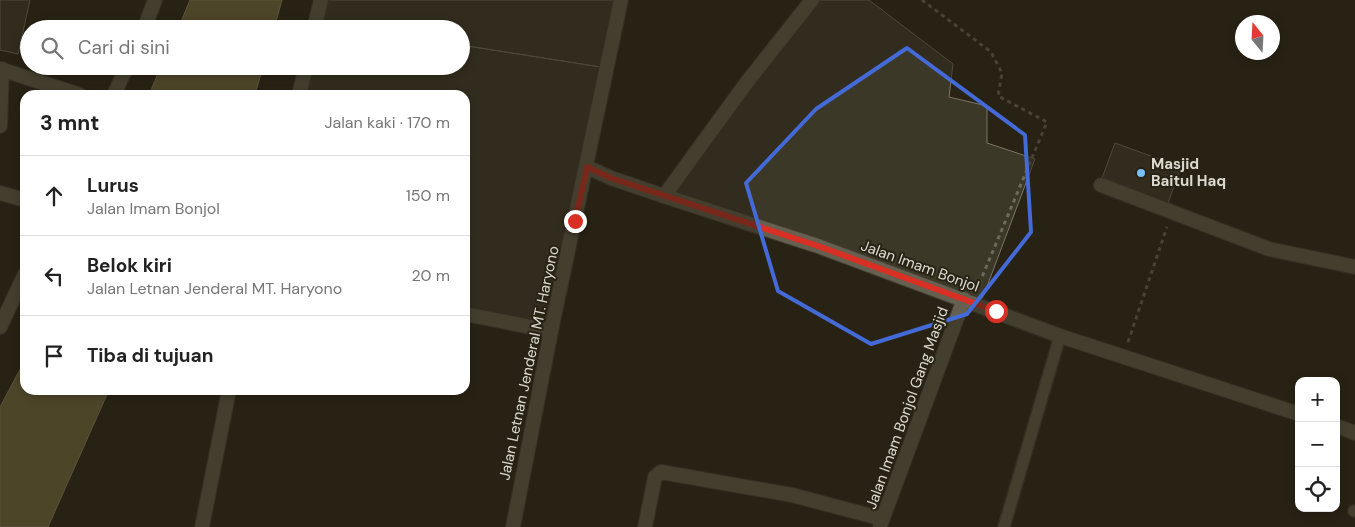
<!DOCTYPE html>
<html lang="id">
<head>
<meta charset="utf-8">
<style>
	:root { --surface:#fff; --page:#f2f2f2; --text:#222; --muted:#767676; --line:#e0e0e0 }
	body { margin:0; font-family:"DM Sans",sans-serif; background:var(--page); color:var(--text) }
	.controls { position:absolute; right:15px; bottom:15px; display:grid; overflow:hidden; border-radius:10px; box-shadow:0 2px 8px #0003 }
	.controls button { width:45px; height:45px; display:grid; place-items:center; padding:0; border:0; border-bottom:1px solid var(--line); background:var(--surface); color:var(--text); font:25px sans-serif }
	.compass { position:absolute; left:1235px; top:15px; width:45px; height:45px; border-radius:50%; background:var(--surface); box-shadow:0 2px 8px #0003; rotate:342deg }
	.stop { position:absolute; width:15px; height:15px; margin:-11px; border:4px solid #d93025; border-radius:50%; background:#fff }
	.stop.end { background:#d93025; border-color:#fff; box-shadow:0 1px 5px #0008 }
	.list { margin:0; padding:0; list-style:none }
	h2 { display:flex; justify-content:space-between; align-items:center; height:65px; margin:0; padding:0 20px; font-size:21px }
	h2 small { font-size:16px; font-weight:400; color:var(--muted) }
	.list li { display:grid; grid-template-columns:32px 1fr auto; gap:15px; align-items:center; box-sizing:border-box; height:80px; padding:0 20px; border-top:1px solid var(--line) }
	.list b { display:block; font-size:19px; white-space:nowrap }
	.list p { margin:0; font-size:16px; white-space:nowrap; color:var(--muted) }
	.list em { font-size:16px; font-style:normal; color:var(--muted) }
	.icon { flex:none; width:28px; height:28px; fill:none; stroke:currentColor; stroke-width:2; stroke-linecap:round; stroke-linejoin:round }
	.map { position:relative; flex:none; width:1355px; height:527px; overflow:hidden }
	.search { position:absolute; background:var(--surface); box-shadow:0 2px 8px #0003; left:20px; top:20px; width:450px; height:55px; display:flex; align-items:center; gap:12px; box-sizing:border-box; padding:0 18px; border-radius:28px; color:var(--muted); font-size:19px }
	.panel { position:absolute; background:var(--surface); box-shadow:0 2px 8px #0003; left:20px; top:90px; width:450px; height:305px; border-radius:15px }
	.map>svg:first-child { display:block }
	.water { fill:#7b6f40; stroke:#988f6b }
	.building { fill:#3c3828; stroke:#7a7664 }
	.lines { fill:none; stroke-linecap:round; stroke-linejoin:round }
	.service-casing { stroke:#423e33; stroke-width:14 }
	.minor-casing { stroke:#423e33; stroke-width:16 }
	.tertiary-casing { stroke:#423e33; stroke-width:16 }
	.secondary-casing { stroke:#423e33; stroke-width:16 }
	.path { stroke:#6d6a5d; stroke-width:3; stroke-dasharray:4 4; stroke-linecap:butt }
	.service { stroke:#65604f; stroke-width:11 }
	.minor { stroke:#65604f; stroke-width:14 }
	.tertiary { stroke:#65604f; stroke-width:14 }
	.secondary { stroke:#65604f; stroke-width:14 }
	.route { stroke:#d93025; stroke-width:6 }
	.marked { fill:none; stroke:#436ad6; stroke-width:4; stroke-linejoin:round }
	.poi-dot { fill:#79bff8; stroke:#282314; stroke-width:2 }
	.labels { text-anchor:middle; stroke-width:4; stroke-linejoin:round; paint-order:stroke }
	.poi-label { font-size:15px; font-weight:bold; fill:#dcdad0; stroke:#282314; text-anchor:start }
	.street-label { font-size:15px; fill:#dcdad0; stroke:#282314 }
</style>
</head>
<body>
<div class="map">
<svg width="1355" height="527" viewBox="0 0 1355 527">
	<rect width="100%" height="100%" fill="#282314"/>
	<path class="water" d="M190,0H282L274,29H178Z
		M161,66H263L255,95H149Z
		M25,360V390H109L48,527H0V407Z"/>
	<path class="building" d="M0,0H30L18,54L0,50Z
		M321,0H621L607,68L461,45V29H361L316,22Z
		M812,0H869L953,64L949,97L987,106V143L1035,159L980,305L664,196Z
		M316,22L361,29H314Z
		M461,45L607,68L551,331L465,314V95H299L306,66H461Z
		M1115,143L1181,167L1168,203L1102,178Z"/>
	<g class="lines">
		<defs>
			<path id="service" d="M1354,511H1355
				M1004,527L1060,336"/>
			<path id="minor" d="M0,69L80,95
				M0,126L2,69
				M1101,185L1269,249L1355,267
				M664,196L747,82L812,0
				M880,526L964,299
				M645,527L655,477L661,472L792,495L883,519"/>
			<path id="tertiary" d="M144,29L155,0
				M114,95L127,66
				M587,167L611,178L664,196L818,246L1060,336L1299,414
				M0,193L25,200
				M465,314L551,331
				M0,327L25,274
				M1336,426L1355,433"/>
			<path id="secondary" d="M314,29L321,0
				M299,95L306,66
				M202,527L229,390
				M513,527L551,331L621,0"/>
		</defs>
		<use href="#service" class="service-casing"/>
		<use href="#minor" class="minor-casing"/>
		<use href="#tertiary" class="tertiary-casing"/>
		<use href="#secondary" class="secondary-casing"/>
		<path class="path" d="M922,0L991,52L1002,73L998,96L1047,122L977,289
			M1128,342L1167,227"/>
		<use href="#service" class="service"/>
		<use href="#minor" class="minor"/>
		<use href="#tertiary" class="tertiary"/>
		<use href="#secondary" class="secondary"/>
	</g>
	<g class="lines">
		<path class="route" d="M575,221L587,167L611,178L818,246L996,311"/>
	</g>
	<path d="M0 0H1355V527H0ZM907,48L1025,135L1031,232L967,314L871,344L778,291L746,183L816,109Z" fill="#282314" fill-opacity=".55" fill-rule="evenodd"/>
	<path class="marked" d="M907,48L1025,135L1031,232L967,314L871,344L778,291L746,183L816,109Z"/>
	<circle class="poi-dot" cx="1141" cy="173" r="5"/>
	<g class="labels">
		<g class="poi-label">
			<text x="1151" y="169">Masjid<tspan x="1151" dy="17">Baitul Haq</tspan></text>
		</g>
		<g class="street-label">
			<text transform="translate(920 266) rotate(20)" y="5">Jalan Imam Bonjol</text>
			<text transform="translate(529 363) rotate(-78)" y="5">Jalan Letnan Jenderal MT. Haryono</text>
			<text transform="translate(907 408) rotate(-70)" y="5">Jalan Imam Bonjol Gang Masjid</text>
		</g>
	</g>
</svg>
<div class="controls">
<button>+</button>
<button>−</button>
<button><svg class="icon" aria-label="locate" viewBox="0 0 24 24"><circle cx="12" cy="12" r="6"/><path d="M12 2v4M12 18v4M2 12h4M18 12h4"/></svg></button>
</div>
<svg class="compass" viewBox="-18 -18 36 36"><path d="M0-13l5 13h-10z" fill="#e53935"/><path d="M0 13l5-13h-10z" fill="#767676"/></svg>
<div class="stop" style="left:996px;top:311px"></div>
<div class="stop end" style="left:575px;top:221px"></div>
<div class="search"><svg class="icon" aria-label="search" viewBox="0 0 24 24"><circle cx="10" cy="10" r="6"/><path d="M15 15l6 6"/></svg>Cari di sini</div>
<section class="panel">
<h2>3 mnt<small>Jalan kaki · 170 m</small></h2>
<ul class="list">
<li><svg class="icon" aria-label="ahead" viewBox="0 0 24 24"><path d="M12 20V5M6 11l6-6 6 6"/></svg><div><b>Lurus</b><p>Jalan Imam Bonjol</p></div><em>150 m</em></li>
<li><svg class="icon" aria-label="left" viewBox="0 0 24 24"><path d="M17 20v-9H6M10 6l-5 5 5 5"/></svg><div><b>Belok kiri</b><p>Jalan Letnan Jenderal MT. Haryono</p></div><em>20 m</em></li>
<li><svg class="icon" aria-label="arrive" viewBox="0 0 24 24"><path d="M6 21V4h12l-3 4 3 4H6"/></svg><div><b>Tiba di tujuan</b></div></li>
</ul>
</section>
</div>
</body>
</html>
